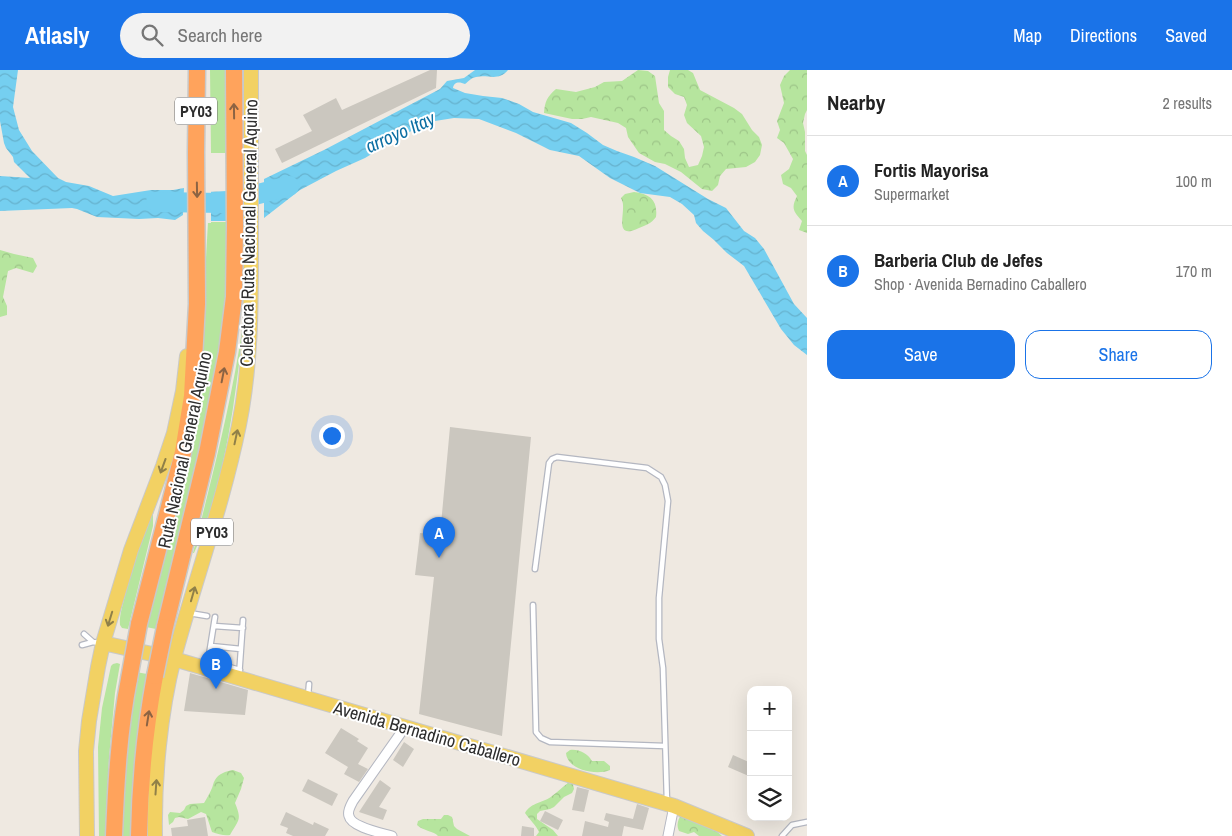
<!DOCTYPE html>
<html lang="en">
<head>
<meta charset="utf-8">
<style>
	:root { --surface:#fff; --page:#f2f2f2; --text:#222; --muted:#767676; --line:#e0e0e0; --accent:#1a73e8 }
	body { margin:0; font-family:"Archivo Narrow",sans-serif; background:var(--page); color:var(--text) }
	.controls { position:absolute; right:15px; bottom:15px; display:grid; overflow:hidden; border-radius:10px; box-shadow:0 5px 20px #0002 }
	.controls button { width:45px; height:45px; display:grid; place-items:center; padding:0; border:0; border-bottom:1px solid var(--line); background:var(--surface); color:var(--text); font:25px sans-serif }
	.you { position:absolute; left:331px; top:365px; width:18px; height:18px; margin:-12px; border:4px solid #fff; border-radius:50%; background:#1a73e8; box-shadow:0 0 0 8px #1a73e833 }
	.badge { display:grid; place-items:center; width:32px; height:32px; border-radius:50%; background:var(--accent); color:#fff; font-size:16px; font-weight:700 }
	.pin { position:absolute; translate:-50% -41px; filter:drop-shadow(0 1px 2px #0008) }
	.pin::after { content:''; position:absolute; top:26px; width:18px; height:15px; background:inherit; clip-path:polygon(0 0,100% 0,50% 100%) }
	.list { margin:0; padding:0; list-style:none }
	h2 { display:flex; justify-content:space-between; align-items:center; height:65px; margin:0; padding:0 20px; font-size:21px }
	h2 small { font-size:16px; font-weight:400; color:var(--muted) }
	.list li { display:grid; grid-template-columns:32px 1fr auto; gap:15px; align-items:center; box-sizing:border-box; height:90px; padding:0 20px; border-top:1px solid var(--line) }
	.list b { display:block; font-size:19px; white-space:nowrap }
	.list p { margin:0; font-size:16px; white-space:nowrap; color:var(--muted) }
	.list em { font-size:16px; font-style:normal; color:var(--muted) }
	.actions { display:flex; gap:10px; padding:15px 20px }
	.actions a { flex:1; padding:11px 0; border:1px solid var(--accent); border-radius:15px; text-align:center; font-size:18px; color:var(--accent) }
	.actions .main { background:var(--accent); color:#fff }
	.icon { flex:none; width:28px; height:28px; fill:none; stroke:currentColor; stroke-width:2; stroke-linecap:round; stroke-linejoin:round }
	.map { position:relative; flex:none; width:807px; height:766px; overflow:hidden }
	header { display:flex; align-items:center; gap:30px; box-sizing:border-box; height:70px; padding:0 25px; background:var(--accent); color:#fff }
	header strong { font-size:24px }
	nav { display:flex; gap:28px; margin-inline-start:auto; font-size:18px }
	.search { width:350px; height:45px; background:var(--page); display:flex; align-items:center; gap:12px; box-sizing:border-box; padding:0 18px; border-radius:28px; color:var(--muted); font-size:19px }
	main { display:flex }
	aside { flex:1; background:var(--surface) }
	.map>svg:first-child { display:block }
	.grass { fill:#b6e59e }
	.forest { fill:url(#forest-crowns) }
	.water { fill:url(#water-waves) }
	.pier { fill:#efe9e1 }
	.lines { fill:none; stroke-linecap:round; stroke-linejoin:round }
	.river { stroke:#75cff0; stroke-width:20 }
	.building { fill:#cbc7bf }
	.lane-casing { stroke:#b4b7c1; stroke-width:7 }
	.street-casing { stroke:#b4b7c1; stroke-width:11 }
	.primary-casing { stroke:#c9c9c9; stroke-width:16 }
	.highway-casing { stroke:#c9c9c9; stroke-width:19 }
	.lane { stroke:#fff; stroke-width:4.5 }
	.street { stroke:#fff; stroke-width:9 }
	.primary { stroke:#f2d163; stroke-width:14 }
	.highway { stroke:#ffa35c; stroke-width:16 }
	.highway-bridge-casing { stroke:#c9c9c9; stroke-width:19; stroke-linecap:butt }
	.highway-bridge { stroke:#ffa35c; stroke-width:16 }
	.oneway { stroke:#8c6343 }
	.oneway2 { stroke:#908048 }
	.labels { text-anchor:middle; stroke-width:4; stroke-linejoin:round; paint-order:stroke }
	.shield { fill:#fff; stroke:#6d6d6d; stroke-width:1 }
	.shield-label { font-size:16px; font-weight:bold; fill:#2e2e2e }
	.street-label { font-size:18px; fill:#2e2e2e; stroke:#fff }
	.water-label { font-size:19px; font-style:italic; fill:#0d6fa3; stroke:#fff }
</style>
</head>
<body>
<header>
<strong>Atlasly</strong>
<div class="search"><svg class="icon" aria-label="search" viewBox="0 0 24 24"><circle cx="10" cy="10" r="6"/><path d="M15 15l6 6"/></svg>Search here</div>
<nav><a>Map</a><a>Directions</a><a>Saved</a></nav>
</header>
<main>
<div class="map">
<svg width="807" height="766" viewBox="0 0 807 766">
	<defs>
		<pattern id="forest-crowns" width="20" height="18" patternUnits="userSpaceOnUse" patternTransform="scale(1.25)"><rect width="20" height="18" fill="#b6e59e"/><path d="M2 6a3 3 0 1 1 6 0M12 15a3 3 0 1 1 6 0" fill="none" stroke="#9dc588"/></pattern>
		<pattern id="water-waves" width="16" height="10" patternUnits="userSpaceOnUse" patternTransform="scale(1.25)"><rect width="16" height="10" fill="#75cff0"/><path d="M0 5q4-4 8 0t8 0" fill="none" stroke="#66b2ce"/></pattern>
	</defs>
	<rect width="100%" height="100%" fill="#efe9e1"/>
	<path class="grass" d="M210,0H227L228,83H211Z
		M208,152H228V213L224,258L201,379L156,559L146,557L200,297Z
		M243,254C241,282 237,310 233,338C225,388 215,437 194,483H193C212,407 232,331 243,254Z
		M167,401L153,444V456L128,559L122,558L120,555C119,545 123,535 125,525C134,482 151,442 167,401Z
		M117,593L120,594L115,623L109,688L105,766H99L98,677L102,638L111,596L113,594Z
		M136,602L147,604L133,766H121C124,711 129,657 136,602Z"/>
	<path class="forest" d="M638,0L648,1L655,6L659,33L664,41V60L671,66L679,71L684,79L685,88L689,97L698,95L702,86L704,77L701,66L687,53L684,45L687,35L684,27L675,24L668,17V7L670,0H688L693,3L700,20L734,38L742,44L752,60L759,67L762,75L760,85L755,92L746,97L726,99L720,106L718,115L712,121L702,119L681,102L665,94L655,92L639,83L628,67L626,58L618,53L591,47L582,49H572L544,43C545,31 547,27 556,19L576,22L595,17L604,12L622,11Z
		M790,0H807V40L805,44L803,53L805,62V81L807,85V163L799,160L802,151C793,141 791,138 797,126L791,118L783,114L781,105L789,99L793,89L784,73L777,68L780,60L777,51L784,33L780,15L784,6Z
		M634,122C650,124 658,130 656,147C651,154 646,155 639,158C615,170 624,147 623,135C623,133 622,130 621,128L625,124Z
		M0,180L14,184L33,188L37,196L33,203L16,198L8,201L3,227L7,236V245L0,247Z
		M570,680C579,679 587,683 592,691H604L610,696V700C597,706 567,700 566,683Z
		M233,700L241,703L244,708L241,719L235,733C242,750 239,749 230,765C224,766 218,764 212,762L206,744L201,742L188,749L179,747L175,748L173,752L169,755L168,745L170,742L180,743L184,740L186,736L190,734L204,733C207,728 210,723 212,718C213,716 213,713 215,710C218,704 226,701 233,700Z
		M568,713L573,714L574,719L572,723L564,727L554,737L550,739L540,741L537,744V749L553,760L558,766H536L539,762C536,755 529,749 525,743C531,732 544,733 552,726C558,722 562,717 568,713Z
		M682,743L706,752L722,766H699L694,762L688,764L679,761C676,754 678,750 682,743Z
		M444,745H448L452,747L454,756L457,759L470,766H438C434,761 423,761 417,755L418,751L423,749H441Z"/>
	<path class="water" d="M0,0H18L13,37L19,60L32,81L58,108L66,112L89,116L113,126L151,120H173L184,118L183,145L175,150L158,148L139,149L97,147L77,139L72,138L0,141V106L30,108L14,92L13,87L6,78L4,73L0,51Z
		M475,0H508C498,12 488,4 476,7C471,8 469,11 465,14C460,12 454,11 453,18L465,23L483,26L502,28L519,34L533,42L571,53L587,63L603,75L617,81L634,87L655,96L708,129L726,138L744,161L755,168L764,179L794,234L807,248V285L794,275L781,259L744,196L727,183L714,170L703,161L696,153L694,145L682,134L670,127L640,123L610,108L579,86L550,80L516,63L479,49L454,48L435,51L419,57L400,67L365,88L336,101L300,120L264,148V109L324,80L440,19L447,11L464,8Z
		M227,121V151H207V122Z"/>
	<path class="pier" d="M256,18H260L261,76L259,77L257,76Z
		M206,119H211V153H206L204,151L205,121Z"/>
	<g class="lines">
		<path class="river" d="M156,132L224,133L289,116"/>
	</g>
	<path class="building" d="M430,0H437L436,18L282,93L275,79L312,61L303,45L336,28L342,40Z
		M450,357L531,367L502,666L419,644L434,507L415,505L420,463L440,465Z
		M190,603L248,620L245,645L184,641Z
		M341,658L359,669L357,671L368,678L358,694L368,699L359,712L344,704L348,697L325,683Z
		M404,672L414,679L403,697L393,690Z
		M733,685L751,693V707L728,697Z
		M308,709L338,724L332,736L302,721Z
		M380,710L391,718L379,737L387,740L383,750L359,742Z
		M577,717L589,720L584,742L572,740Z
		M637,734L649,738L643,760L624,756L622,766H582L585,751L608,757L609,752L604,750L606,743L633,749Z
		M545,741L563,750L558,760L540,751Z
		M286,742L313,755L314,752L329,759L325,766H293L286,763L288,758L280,755Z
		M205,747L208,766H172L171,758L188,756L187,750Z
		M522,756L534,758V766H521Z"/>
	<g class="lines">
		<defs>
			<path id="lane" d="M535,499L549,393L552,389L557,387L647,398L661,407L665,415L668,431L659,528V569L663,598L667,732
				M533,535L536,662L541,668L550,672L665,676
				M189,543L207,546
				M214,556L243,558
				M84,564L93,572
				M82,575L93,572L100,573
				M211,576L241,579
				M208,591L240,600
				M207,597L215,547
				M239,607L243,550
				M308,627L309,614
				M782,766L792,755L807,752"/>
			<path id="street" d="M392,766C382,763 351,757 349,746C347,741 351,735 353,731L405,657
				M668,766L674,736"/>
			<path id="primary" d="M103,573L174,589L674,736L747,766
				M87,766L86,681L89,651L98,597L103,573L131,480L163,396L174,363L183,321L187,286
				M155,766C154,710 160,643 174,588C195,510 223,434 239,355C251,296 251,236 251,176C251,117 251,59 251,0"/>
			<path id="highway" d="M139,554L183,382L192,326L197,234L196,82L197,0
				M165,557L207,383L227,282L234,227L235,155L234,0
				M114,766C116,714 119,660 129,609
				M139,766C140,712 145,659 155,606"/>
		</defs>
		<use href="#lane" class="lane-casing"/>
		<use href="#street" class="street-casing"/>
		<use href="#primary" class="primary-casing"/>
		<use href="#highway" class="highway-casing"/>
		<use href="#lane" class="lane"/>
		<use href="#street" class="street"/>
		<use href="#primary" class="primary"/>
		<use href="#highway" class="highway"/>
		<defs>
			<path id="highway-bridge" d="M155,606L165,557
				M129,609L139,554"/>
		</defs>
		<use href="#highway-bridge" class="highway-bridge-casing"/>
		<use href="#highway-bridge" class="highway-bridge"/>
	</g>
	<defs><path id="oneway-shaft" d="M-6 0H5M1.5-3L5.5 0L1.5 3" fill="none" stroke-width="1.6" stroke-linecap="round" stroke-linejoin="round" transform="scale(1.25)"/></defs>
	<g class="oneway">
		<use href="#oneway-shaft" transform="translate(234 41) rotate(-91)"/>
		<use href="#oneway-shaft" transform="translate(197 120) rotate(89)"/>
		<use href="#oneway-shaft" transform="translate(223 305) rotate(-79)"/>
		<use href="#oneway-shaft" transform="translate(148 648) rotate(-81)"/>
	</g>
	<g class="oneway2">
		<use href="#oneway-shaft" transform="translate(236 367) rotate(-78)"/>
		<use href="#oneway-shaft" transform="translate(163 396) rotate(110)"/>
		<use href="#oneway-shaft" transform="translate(193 524) rotate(-74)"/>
		<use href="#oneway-shaft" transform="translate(110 549) rotate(107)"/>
		<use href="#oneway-shaft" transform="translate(156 717) rotate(-86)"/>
	</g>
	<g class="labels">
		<g class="shield">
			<rect x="175" y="27.5" width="42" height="27" rx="4"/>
			<rect x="191" y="448.5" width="42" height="27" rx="4"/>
		</g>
		<g class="shield-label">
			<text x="196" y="47">PY03</text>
			<text x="212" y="468">PY03</text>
		</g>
		<g class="street-label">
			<text transform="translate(249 163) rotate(-89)" y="6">Colectora Ruta Nacional General Aquino</text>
			<text transform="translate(185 380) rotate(-78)" y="6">Ruta Nacional General Aquino</text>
			<text transform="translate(427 664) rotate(16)" y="6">Avenida Bernadino Caballero</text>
		</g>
		<g class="water-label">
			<text transform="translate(400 62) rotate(-24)" y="7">arroyo Itay</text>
		</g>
	</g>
</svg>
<div class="controls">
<button>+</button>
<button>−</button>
<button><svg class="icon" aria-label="layers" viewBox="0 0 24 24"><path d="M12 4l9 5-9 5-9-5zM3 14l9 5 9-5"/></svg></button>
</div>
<div class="you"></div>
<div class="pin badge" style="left:439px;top:488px">A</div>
<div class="pin badge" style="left:216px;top:619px">B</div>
</div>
<aside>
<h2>Nearby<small>2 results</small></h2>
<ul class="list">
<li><span class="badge">A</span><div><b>Fortis Mayorisa</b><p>Supermarket</p></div><em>100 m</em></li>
<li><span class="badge">B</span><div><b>Barberia Club de Jefes</b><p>Shop · Avenida Bernadino Caballero</p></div><em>170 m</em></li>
</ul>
<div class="actions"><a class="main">Save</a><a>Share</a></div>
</aside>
</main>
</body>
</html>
